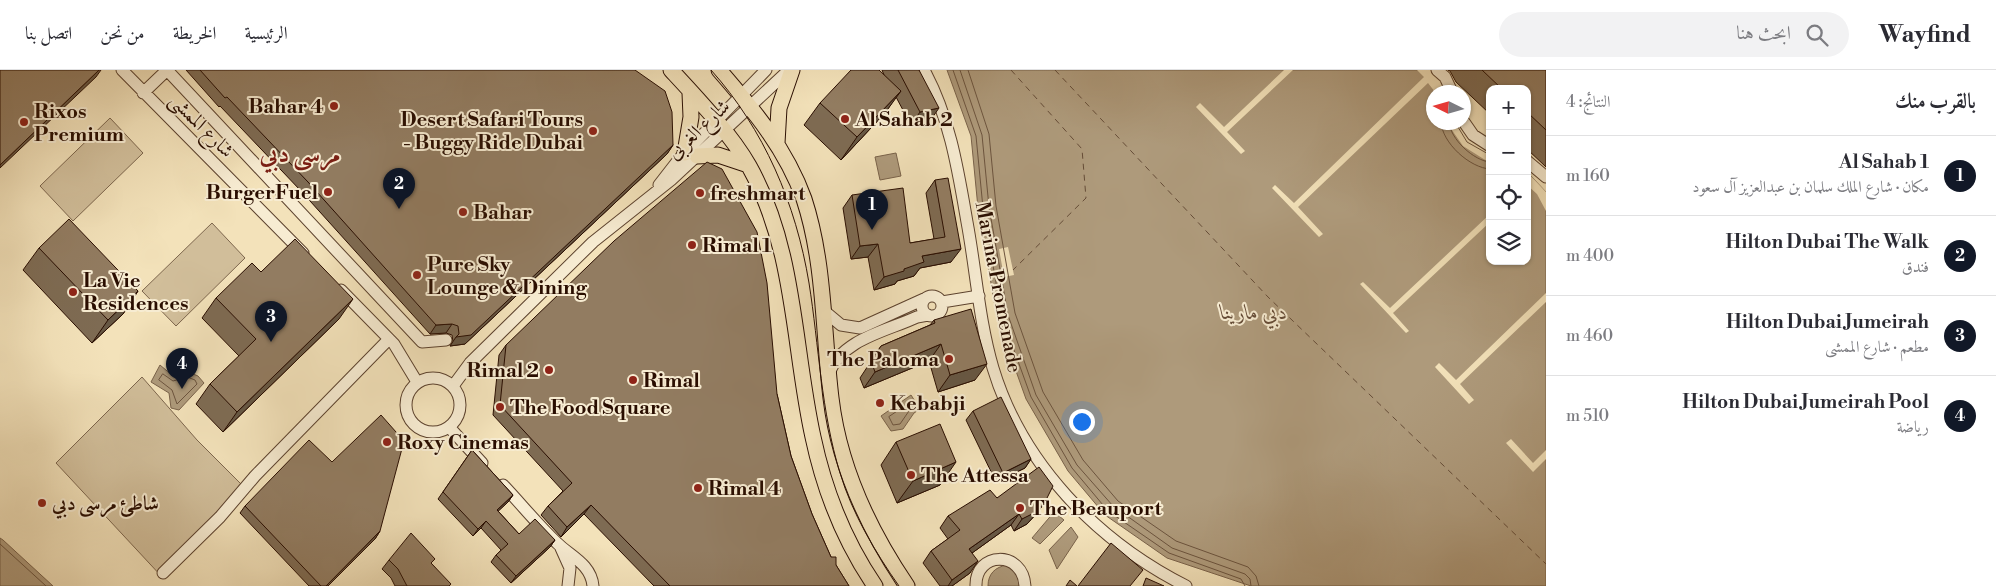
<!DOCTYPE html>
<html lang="ar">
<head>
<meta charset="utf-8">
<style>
	:root { --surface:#fff; --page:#f2f2f3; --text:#2b2b33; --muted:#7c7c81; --line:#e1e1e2; --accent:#111827 }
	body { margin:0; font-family:"Libre Bodoni",Amiri,serif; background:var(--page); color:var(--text); direction:rtl }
	.controls { position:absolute; right:15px; top:15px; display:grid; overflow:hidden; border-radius:10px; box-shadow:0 1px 4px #0004 }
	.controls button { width:45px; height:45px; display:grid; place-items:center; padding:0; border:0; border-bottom:1px solid var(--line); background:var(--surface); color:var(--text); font:25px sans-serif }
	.compass { position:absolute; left:1426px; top:15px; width:45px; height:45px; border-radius:50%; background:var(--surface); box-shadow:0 1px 4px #0004; rotate:275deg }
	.you { position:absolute; left:1081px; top:351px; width:18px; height:18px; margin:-12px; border:4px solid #fff; border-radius:50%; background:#1a73e8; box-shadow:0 0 0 8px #1a73e833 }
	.badge { display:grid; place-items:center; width:32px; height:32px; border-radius:50%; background:var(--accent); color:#fff; font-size:16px; font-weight:700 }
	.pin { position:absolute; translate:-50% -41px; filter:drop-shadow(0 1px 2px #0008) }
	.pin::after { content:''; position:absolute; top:26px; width:18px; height:15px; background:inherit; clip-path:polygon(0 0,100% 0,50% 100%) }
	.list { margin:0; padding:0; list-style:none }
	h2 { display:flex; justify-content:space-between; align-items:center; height:65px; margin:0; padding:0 20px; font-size:21px }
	h2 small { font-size:16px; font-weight:400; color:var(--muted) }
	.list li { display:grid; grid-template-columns:32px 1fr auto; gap:15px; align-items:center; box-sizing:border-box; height:80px; padding:0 20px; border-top:1px solid var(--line) }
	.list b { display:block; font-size:19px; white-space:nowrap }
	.list p { margin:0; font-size:16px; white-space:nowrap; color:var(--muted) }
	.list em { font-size:16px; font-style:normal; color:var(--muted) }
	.icon { flex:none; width:28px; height:28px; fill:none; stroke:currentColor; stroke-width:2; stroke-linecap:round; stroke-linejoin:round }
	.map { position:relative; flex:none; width:1546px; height:516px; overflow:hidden; direction:ltr }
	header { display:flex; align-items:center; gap:30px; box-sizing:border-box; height:70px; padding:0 25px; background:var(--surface); border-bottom:1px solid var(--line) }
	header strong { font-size:24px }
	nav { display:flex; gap:28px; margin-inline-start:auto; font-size:18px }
	.search { width:350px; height:45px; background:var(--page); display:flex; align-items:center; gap:12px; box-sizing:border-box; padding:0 18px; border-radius:28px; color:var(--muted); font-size:19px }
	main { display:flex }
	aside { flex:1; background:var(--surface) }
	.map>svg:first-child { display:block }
	.green { fill:#d1be9a; stroke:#7d664d }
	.water { fill:#ae9a7b; stroke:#79624a }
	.pier { fill:#f3e2ba }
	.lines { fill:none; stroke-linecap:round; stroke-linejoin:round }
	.shore { stroke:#6c543e; stroke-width:1 }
	.ferry { stroke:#654c37; stroke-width:1; stroke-dasharray:6 5; stroke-linecap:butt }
	.minor-casing { stroke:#5c422e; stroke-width:13 }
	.major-casing { stroke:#290d00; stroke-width:17 }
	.minor { stroke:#f7ecd2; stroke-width:11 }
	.major { stroke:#f3e2ba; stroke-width:15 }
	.tram { stroke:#290d00; stroke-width:1 }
	.wall { fill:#7e6b53; stroke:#290d00 }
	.shaded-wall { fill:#665744; stroke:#290d00 }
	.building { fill:#927c61; stroke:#290d00 }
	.poi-dot { fill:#8f2418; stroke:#f7ecd2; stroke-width:2 }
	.labels { text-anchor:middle; stroke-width:4; stroke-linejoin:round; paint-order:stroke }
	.poi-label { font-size:20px; font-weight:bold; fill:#290d00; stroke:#f7ecd2; text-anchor:start }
	.street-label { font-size:20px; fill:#290d00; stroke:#f7ecd2 }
	.water-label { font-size:21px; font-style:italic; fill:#654c37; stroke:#f7ecd2 }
	.district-label { font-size:25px; font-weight:bold; fill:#7a1f14; stroke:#f7ecd2 }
</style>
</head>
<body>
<header>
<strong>Wayfind</strong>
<div class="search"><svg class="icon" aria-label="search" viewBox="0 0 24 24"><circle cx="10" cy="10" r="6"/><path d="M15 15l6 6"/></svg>ابحث هنا</div>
<nav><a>الرئيسية</a><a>الخريطة</a><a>من نحن</a><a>اتصل بنا</a></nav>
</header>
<main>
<aside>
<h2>بالقرب منك<small>النتائج: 4</small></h2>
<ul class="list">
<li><span class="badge">1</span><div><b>Al Sahab 1</b><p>مكان · شارع الملك سلمان بن عبدالعزيز آل سعود</p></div><em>160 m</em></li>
<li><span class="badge">2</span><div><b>Hilton Dubai The Walk</b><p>فندق</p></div><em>400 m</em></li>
<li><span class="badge">3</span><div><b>Hilton Dubai Jumeirah</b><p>مطعم · شارع الممشى</p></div><em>460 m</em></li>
<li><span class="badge">4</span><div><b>Hilton Dubai Jumeirah Pool</b><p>رياضة</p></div><em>510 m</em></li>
</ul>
</aside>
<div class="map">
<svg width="1546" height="516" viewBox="0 0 1546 516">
	<rect width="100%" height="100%" fill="#f3e2ba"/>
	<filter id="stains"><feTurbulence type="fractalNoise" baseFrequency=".004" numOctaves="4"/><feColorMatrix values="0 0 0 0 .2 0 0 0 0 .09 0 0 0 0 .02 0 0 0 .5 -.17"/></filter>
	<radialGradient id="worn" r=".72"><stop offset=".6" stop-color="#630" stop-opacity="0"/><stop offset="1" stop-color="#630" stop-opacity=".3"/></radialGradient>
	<path class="green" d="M110,48L143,83L73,151L40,116Z
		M212,153L245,188L176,256L142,221Z
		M142,307L197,370L247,420L163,508L56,393Z"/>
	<path class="water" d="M947,0H1432L1446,22H1434V52L1459,53L1470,68L1490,82V191H1527V102L1546,122V516H1251L1167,488L1105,445L1068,401L1026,329L997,248L978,138L971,66Z
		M896,83L901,106L880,110L875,87Z
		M160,295L173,306L182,305L181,299L198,306L204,313L179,340L171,338L169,323L151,312Z
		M911,325L920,339L914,343L903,359L891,361L881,346Z
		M1054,442L1064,450L1040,474L1032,468Z
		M1071,457L1078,467L1057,499L1049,480Z
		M0,468L3,470L53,516H0Z
		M1007,495L1013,497L1024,516H988C988,504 995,497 1007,495Z"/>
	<path class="pier" d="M1284,0H1293L1227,62L1245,81L1241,84L1196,37L1200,33L1224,57Z
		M1417,0H1432L1440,9L1446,22H1435L1428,13L1298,137L1323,164L1319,167L1272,118L1275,115L1294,133L1424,7Z
		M1447,53H1459L1470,68L1490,82V93L1463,76Z
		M1527,102L1546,122V141L1537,124L1527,115Z
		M1490,144V152L1393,243L1409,261L1406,263L1360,214L1363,212L1390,238Z
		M1008,177L1014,205L1004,207L999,179Z
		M1546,223V232L1460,314L1474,330L1469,334L1435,297L1439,293L1456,310Z
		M1511,369L1533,393L1546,380V389L1533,402L1506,373Z"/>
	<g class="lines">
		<path class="shore" d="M953,0L976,66L983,138L1002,247L1031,327L1072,398L1108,441L1169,483L1241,509L1245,516
			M960,0L982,65L989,137L1008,245L1036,325L1077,395L1113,436L1172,478L1245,504L1250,509L1251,516
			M968,0L989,64L996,136L1015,243L1043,322L1083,390L1118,431L1176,471L1248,497L1256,506L1259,516
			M1441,52C1442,73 1470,98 1490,99
			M1449,52C1450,69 1474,91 1490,92
			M1455,52L1467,72L1490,85
			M163,304L173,311L187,307L195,310L197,314L177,334L172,320L159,310Z
			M908,334H911V338L900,354L893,355L889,347Z
			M0,474L46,516"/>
		<path class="ferry" d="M1011,0L1082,79L1086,128L1013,200
			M1055,0L1268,227L1546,494"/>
		<defs>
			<path id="minor" d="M122,0L303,183
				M167,0L422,272L446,270
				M924,0C950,48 958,100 967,152C976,200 979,251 993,298C1022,394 1097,471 1186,516
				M1437,0L1445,7L1452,22
				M143,23L167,0
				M1464,52L1473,65L1490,76
				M1527,91L1546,107
				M659,115L680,88L766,0
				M341,220L394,274L417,312
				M922 236a10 10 0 1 1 20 0a10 10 0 1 1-20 0Z
				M942,232L979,226
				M823,240L841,255L860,258L924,229
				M829,303C842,269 887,261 917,247L928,245
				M406 335a27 27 0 1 1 54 0a27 27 0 1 1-54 0Z
				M453,316L470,293L593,172L671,110L789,0
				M449,357L482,393
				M503,415C521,434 538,455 557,473C570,486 591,494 593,516
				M561,478L570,498L568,516
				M163,503L220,447L255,406L389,269
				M976,516C975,481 1023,480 1025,516"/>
			<path id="major" d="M671,0C696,27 731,64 749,96C796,180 793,277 813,367C824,419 845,472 875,516
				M719,0C753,39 786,79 804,129C825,193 823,262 831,328C839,396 869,460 907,516
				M777,73L779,38L792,0
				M685,83L691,47L690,23
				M697,86L718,85L748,95"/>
		</defs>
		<use href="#minor" class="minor-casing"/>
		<use href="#major" class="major-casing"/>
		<use href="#minor" class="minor"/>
		<use href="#major" class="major"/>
		<path class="tram" d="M711,0C764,59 796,134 809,213C819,276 821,341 840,403C852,443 875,482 899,516"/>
	</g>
	<path class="wall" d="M186,0H635L673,75L667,84L465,274L450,276L453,272L452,265L446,263L430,264L301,121L220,36L219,37Z
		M882,0H919L930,51L911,55L896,27L885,43L841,90L804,55L820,33L884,5Z
		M1448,0H1546V97L1527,79V19H1490V44L1456,12L1450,1Z
		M935,110L951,192L920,198L914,206L897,211L895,214L874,220L868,187L851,189L843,138L852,125L910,173L934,169L926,123Z
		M39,178L138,221L123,244L92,273L23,200Z
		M261,202L339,249L223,362L196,334L210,314L239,286L202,248L216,228Z
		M934,250L975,310L938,322L929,291L864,318L860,308L881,276L930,255Z
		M506,275L777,324L791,386L812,444L831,487L849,516H654L584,444L561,467L541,445L548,436L563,421L493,345L499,285Z
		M973,341L1031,389L1025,398L996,412L966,350Z
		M896,372L940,415L897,433L881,395Z
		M472,380L513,425L508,432L498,441L519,464L555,470L550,477L511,513L491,492L496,485L501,480L481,458L473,466L438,429Z
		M997,428L1046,430L1038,442L1027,454L1014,461L1011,455L972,483L970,503L952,516H940L923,493L931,481L948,469L940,458L948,446Z
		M245,436L380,461L375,469L328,516H309L240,443Z
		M389,490L432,494L450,516H395L391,508L382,499Z"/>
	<path class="shaded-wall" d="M99,0H101L96,7L0,98V95Z
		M901,21L885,43L841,90L857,67Z
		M939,38L930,51L911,55L920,42Z
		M673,75L667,84L465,274L450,276L456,267Z
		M878,174L868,187L851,189L860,176Z
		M961,179L951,192L920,198L914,206L897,211L895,214L874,220L884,207L904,199L922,186Z
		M138,221L123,244L92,273L108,250Z
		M353,229L339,249L223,362L237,342Z
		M452,254L446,263L430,264L436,255Z
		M941,274L929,291L864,318L875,302Z
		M987,294L975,310L938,322L950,305Z
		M1031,389L1025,398L996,412L1003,403Z
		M956,392L940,415L897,433L913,411Z
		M513,425L508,432L492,447L497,440Z
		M1046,430L1038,442L1027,454L1014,461L1022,449Z
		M591,435L584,444L561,467L567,457Z
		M1019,444L1011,455L961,491L969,479Z
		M486,451L481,458L473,466L478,459Z
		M380,461L375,469L328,516H326Z
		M555,470L550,477L511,513L516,506Z
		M978,491L970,503L952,516H948L952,510Z"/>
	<path class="building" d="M0,0H99L0,95Z
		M200,0H635L665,21L672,42L673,75L471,265L456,267L459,264L458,256L452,254L436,255L308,112L227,27L225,28Z
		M851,0H879L901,21L857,67L820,33Z
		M898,0H919L939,38L920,42Z
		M1482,0H1546V60L1527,42V19H1502Z
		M707,92L722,99L757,162L767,213L777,324L791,386L812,444L831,487H836V495L849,516H670L591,435L567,457L548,436L572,413L500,335L506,275L614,171Z
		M948,108L961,179L922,186L924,192L904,199V201L884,207L878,174L860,176L852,125L903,118L910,173L945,167L935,110Z
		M69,149L138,221L108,250L39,178Z
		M295,169L353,229L237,342L210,314L256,269L216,228L252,193L261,202Z
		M971,239L987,294L950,305L941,274L875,302L871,291L881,276L935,253L934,250Z
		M1001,327L1031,389L1003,403L973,341Z
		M381,345L404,371L380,461L326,516H321L245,436L309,370L332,392Z
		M940,354L956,392L913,411L896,372Z
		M472,380L513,425L497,440L519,464L535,449L555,470L516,506L496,485L508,474L486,451L478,459L443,422Z
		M1039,397L1053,416L1046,430L1036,442L1022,449L1019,444L969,479L978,491L952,510L931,481L960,460L948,446L990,420L997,428Z
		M411,463L435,489L431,493L451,514L449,516H407L398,499L389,490Z
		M1111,473L1143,500L1130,516H1078Z
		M1146,508L1164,516H1143Z
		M1070,510L1077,516H1066Z"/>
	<g class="poi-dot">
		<circle cx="334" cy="36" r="5"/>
		<circle cx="845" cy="49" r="5"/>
		<circle cx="24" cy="52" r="5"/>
		<circle cx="593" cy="61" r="5"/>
		<circle cx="328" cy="122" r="5"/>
		<circle cx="700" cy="123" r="5"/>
		<circle cx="463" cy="142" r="5"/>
		<circle cx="692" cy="175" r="5"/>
		<circle cx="417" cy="205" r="5"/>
		<circle cx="73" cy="222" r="5"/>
		<circle cx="949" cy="289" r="5"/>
		<circle cx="549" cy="300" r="5"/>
		<circle cx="633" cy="310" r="5"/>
		<circle cx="880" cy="333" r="5"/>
		<circle cx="500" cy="337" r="5"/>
		<circle cx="387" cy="372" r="5"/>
		<circle cx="911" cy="405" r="5"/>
		<circle cx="698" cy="418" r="5"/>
		<circle cx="42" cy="433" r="5"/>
		<circle cx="1020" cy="438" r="5"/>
	</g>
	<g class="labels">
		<g class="poi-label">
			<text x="324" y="43" text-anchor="end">Bahar 4</text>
			<text x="34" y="48">Rixos<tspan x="34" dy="23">Premium</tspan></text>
			<text x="583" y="56" text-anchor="end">Desert Safari Tours<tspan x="583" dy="23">- Buggy Ride Dubai</tspan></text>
			<text x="855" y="56">Al Sahab 2</text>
			<text x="318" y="129" text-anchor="end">BurgerFuel</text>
			<text x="710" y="130">freshmart</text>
			<text x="473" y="149">Bahar</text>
			<text x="702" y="182">Rimal 1</text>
			<text x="427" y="201">Pure Sky<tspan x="427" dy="23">Lounge &amp; Dining</tspan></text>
			<text x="83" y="217">La Vie<tspan x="83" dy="23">Residences</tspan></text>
			<text x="939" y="296" text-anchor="end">The Paloma</text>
			<text x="539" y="307" text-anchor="end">Rimal 2</text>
			<text x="643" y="317">Rimal</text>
			<text x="890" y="340">Kebabji</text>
			<text x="510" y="344">The Food Square</text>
			<text x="397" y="379">Roxy Cinemas</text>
			<text x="921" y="412">The Attessa</text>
			<text x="708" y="425">Rimal 4</text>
			<text x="52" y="440">شاطئ مرسى دبي</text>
			<text x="1030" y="445">The Beauport</text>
		</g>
		<g class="street-label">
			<text transform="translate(202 55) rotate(45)" y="7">شارع الممشى</text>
			<text transform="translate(698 59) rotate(-43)" y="7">شارع الغربى</text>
			<text transform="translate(999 217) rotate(79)" y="7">Marina Promenade</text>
		</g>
		<g class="water-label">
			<text x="1254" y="249">دبي مارينا</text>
		</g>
		<g class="district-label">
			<text x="300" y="92">مرسى دبي</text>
		</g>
	</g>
	<rect width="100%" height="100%" filter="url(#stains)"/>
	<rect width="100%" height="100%" fill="url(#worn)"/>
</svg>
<div class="controls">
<button>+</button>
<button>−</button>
<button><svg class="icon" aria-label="locate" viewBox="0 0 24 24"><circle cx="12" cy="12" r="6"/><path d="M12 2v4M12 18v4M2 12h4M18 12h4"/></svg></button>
<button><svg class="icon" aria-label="layers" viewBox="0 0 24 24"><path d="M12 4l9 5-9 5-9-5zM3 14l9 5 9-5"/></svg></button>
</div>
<svg class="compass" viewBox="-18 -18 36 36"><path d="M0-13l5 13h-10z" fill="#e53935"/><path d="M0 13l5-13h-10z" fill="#7c7c81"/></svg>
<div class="you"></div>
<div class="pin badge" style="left:872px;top:160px">1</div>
<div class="pin badge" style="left:399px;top:139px">2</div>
<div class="pin badge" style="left:271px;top:272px">3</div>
<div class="pin badge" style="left:182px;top:319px">4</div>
</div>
</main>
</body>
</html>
